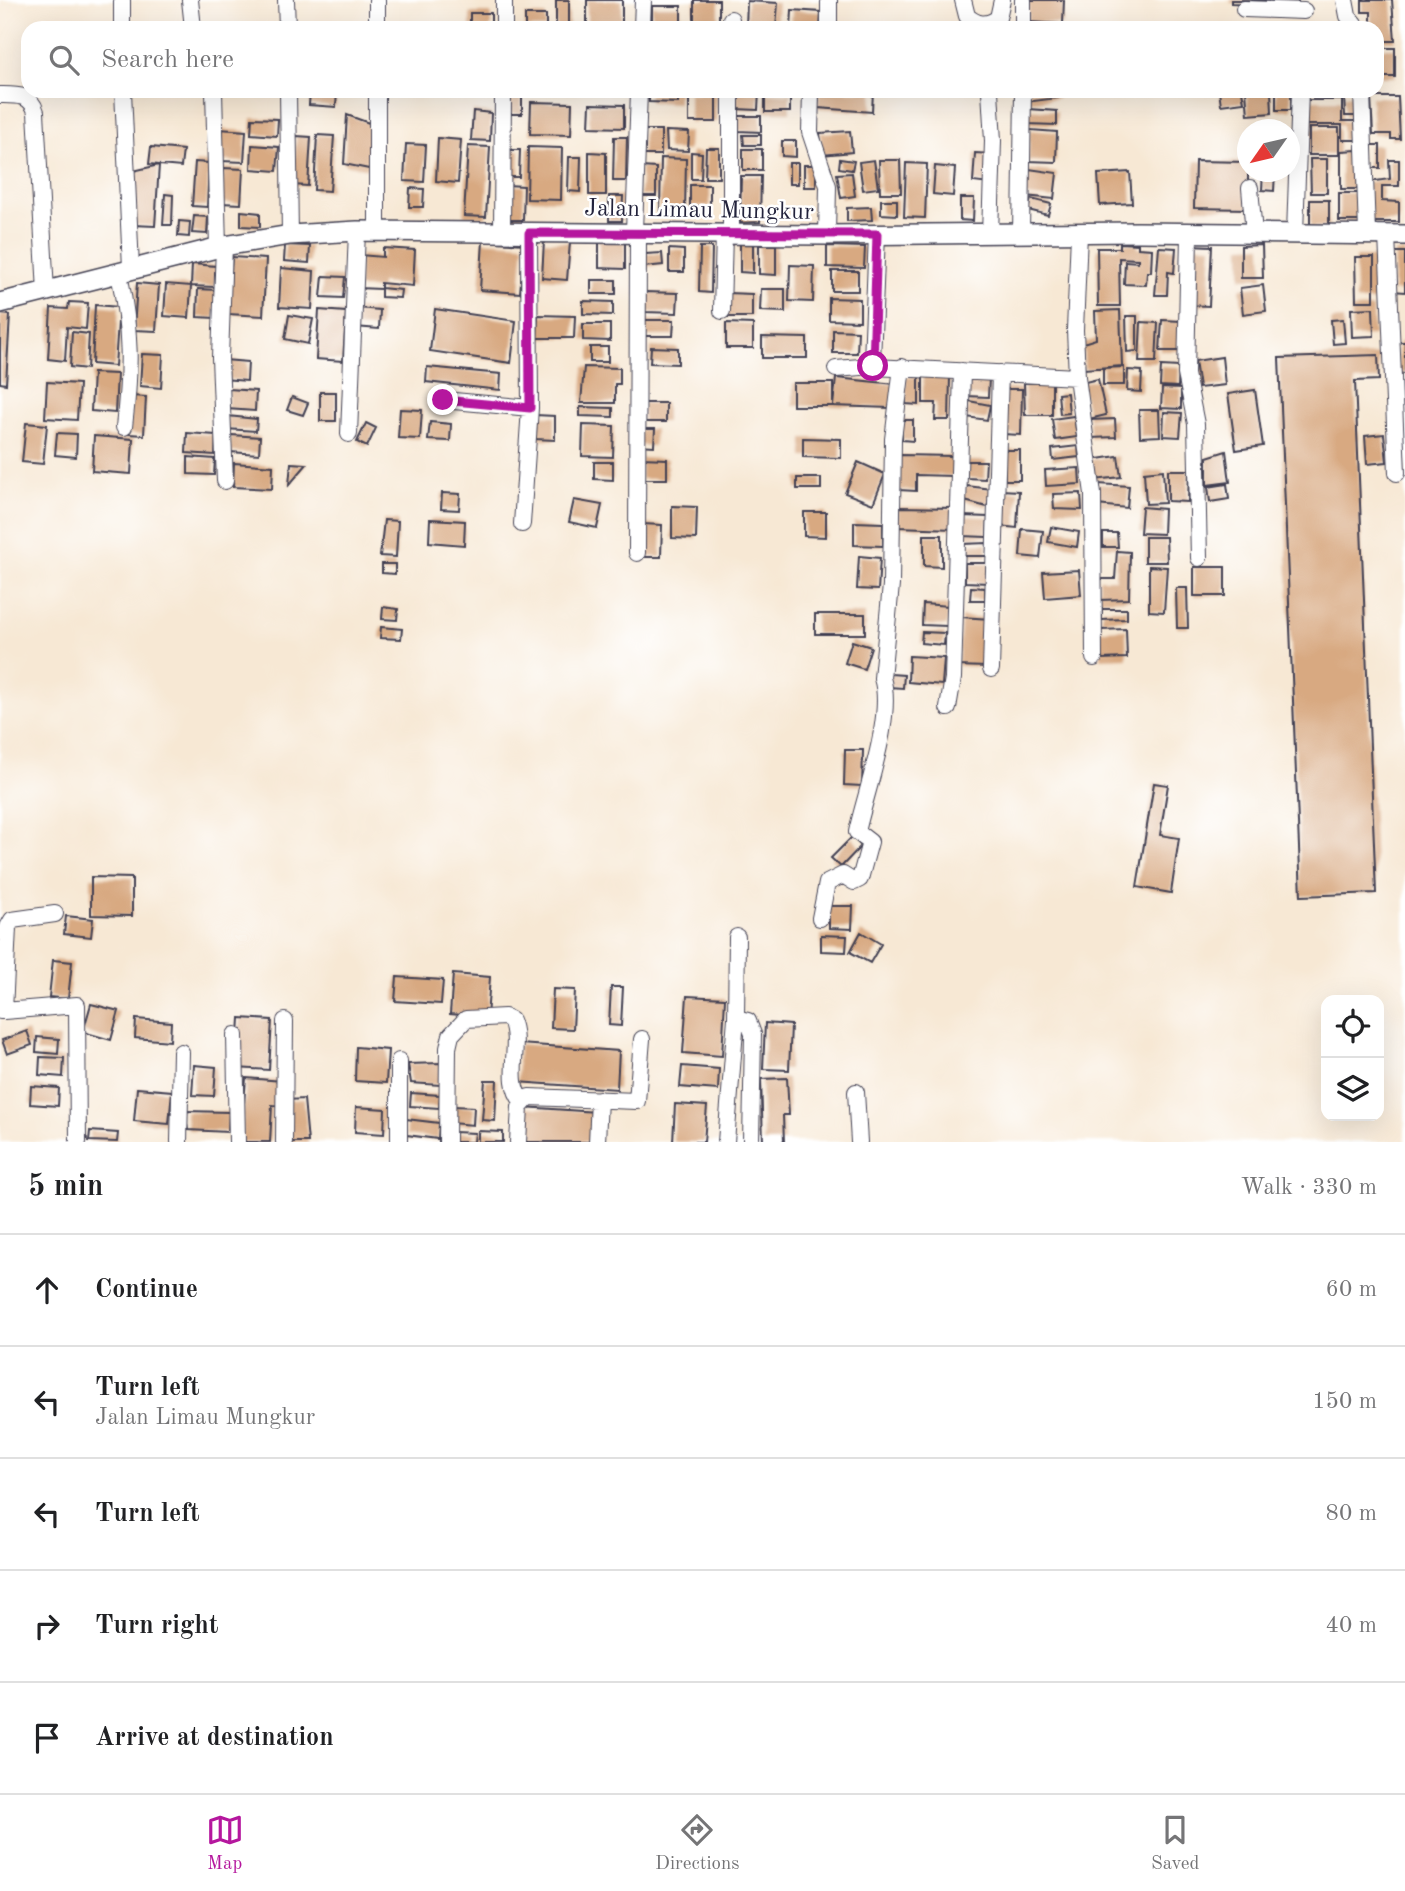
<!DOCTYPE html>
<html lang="en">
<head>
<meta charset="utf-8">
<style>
	:root { --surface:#fff; --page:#f6f6f6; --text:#202124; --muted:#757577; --line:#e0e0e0; --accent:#b5179e }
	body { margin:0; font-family:"Old Standard TT",serif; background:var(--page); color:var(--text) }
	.controls { position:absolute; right:21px; bottom:21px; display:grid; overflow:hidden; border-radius:14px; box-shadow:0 7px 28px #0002 }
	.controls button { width:63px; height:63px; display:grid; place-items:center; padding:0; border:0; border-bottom:2px solid var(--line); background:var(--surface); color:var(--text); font:35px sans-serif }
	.compass { position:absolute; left:1237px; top:119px; width:63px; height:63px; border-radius:50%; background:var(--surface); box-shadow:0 7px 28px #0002; rotate:236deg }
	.stop { position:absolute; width:21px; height:21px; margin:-16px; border:5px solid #b5179e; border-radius:50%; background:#fff }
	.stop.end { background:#b5179e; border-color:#fff; box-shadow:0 2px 7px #0008 }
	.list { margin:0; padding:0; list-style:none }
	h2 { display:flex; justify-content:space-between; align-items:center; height:91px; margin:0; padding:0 28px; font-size:30px }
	h2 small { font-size:23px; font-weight:400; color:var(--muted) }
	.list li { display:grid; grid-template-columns:46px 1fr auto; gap:21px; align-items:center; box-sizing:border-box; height:112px; padding:0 28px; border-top:2px solid var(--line) }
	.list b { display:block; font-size:26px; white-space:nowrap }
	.list p { margin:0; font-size:23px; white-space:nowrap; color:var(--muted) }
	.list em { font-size:23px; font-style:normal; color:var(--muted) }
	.icon { flex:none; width:38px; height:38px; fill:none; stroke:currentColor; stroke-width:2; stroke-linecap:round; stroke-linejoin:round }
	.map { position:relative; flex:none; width:1405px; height:1142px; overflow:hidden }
	.search { position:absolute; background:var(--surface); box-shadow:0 7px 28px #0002; left:21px; right:21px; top:21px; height:77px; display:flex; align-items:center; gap:18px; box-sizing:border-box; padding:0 24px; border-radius:21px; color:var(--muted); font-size:26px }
	.sheet { height:651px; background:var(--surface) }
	nav { display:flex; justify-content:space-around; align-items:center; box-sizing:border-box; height:98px; border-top:2px solid var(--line); background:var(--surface); font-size:19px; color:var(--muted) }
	nav a { display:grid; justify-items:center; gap:4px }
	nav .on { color:var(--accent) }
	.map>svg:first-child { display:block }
	.building { fill:#d8a981 }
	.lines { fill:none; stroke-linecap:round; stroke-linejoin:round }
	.minor-casing { stroke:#424052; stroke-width:18 }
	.tertiary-casing { stroke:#424052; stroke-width:22 }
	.minor { stroke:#fff; stroke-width:16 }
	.tertiary { stroke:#fff; stroke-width:19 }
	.route { stroke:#b5179e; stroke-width:9 }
	.labels { text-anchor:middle; stroke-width:5; stroke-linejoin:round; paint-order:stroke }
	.street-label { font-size:24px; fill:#22223b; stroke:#fff }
</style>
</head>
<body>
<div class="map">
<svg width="1405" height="1142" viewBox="0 0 1405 1142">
	<rect width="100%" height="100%" fill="#fff"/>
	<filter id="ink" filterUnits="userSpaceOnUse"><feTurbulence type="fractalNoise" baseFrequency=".0143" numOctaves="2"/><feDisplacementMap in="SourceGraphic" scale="14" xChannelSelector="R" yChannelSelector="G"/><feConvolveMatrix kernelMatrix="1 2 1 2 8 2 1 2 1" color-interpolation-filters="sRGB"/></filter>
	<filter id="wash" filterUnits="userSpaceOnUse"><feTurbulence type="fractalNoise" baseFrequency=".00686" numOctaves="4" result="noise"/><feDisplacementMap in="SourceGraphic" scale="28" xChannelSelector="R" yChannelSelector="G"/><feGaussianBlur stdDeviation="1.57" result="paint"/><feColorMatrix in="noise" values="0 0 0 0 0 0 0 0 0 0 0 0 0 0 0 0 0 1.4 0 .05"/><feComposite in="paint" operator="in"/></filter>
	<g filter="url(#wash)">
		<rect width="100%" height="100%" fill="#f7e8d4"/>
		<g id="blocks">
			<path class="building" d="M556,0H569V28H556Z
				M587,0H622V28H587Z
				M694,0H719V23L694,22Z
				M1029,0H1064L1063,24L1028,22Z
				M1231,0H1298V6L1231,3Z
				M1362,0H1392L1395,41H1377V28H1371V12H1362Z
				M747,1L778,3L776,28H746Z
				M652,6H681V28H652Z
				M792,10L821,12L820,28H791Z
				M470,13H491V28H470Z
				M525,15H546V28H525Z
				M1377,48H1395V77H1377Z
				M310,91H337L336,107L309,105Z
				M507,91H522V114H506Z
				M649,91H678V103L649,102Z
				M737,91H759L758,110L736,109Z
				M819,91H873L872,112L818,108Z
				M1025,91H1057L1058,98L1026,102Z
				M1219,91H1242L1244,102L1221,105Z
				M1246,91H1271L1272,113L1248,115Z
				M1276,91H1291V110H1276Z
				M689,93L716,94V122H689Z
				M765,93L790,94V112H765Z
				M1344,95H1358V116H1345Z
				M1371,97H1398L1400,139H1391V134H1373Z
				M1305,100H1342V121H1357V140H1342V125H1305Z
				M531,102L572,103L571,135L530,134Z
				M590,104L624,105V128L589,127Z
				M1028,109L1057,111V125L1027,124Z
				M473,111L491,113L490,141L471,140Z
				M347,115L369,123V169L344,164Z
				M738,116H761V132L738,131Z
				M252,118L278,119L277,136L251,134Z
				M1309,128H1339V155H1309Z
				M219,129L246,131L244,162L221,161Z
				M643,130H661V155H642Z
				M1030,130L1057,132L1056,162L1028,161Z
				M666,131L689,132L688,151L667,150Z
				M850,131L852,152L822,155L820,133Z
				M317,135L334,136L330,191L314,190Z
				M743,135H761V145H744Z
				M296,136L311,137L308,186L293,185Z
				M614,137H627L626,181H613Z
				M438,138L461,140L458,183L436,181Z
				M782,141H796V157L782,156Z
				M406,144L426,145L424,182L404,181Z
				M252,145L279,147L277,171L251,169Z
				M1368,145H1380V168H1368Z
				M468,146L490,147L486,217L464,216Z
				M151,147L183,150L181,167L149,164Z
				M528,147L562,148L561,200L527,199Z
				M706,148H719V178H705Z
				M743,149H762V170H743Z
				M510,150H520L519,177H509Z
				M1357,150L1358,189H1341V151Z
				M589,152L606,153V195H589Z
				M691,152L702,153L701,179H691Z
				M975,153L991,154L989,184L973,182Z
				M569,157H581L580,192L568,191Z
				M661,158L686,159L685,212L660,211Z
				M840,159L854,161L852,170L839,168Z
				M1310,159H1327V193H1311Z
				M874,160L878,188L863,190L859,162Z
				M879,160H900L901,193H880Z
				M1389,160H1399V186H1382V201L1399,202V222H1368V182L1390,179Z
				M1195,161L1248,162V209L1194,208Z
				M195,162L209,163L207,207L192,206Z
				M789,163H798V184H789Z
				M906,163L927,164L925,218L904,217Z
				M159,165L155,226L133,225V171Z
				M804,165H816V187H804Z
				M935,166L955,168L953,196L933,194Z
				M641,167L656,168V196H640Z
				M223,168L243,169L241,204L221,203Z
				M1029,169L1057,173L1054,199L1025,196Z
				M1130,172L1132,203L1100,205L1098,174Z
				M1263,172H1275L1274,191L1262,190Z
				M852,173L855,196L841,198L837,174Z
				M741,176H761L760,222L740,223Z
				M506,185L524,186L523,220H506Z
				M690,185H710V206H690Z
				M410,188L424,189L423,207H409Z
				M1339,193H1359V221H1339Z
				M165,194L173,195L172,225H163Z
				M609,196H623L622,221H609Z
				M960,198H974L973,221L960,220Z
				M1031,199L1051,204L1048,215L1028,210Z
				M881,200H897V215L881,214Z
				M1310,200H1329V227H1310Z
				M871,207L872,220L847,221V208Z
				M241,211L260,213V227L241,226Z
				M194,216L208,217L207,234L192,233Z
				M179,221L190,222L189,237L178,236Z
				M740,238H753V273L740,272Z
				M599,240L625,241V269L599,268Z
				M483,241L524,244L520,293L480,290Z
				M544,241L570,242L567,280L542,278Z
				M1120,243L1138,244V248L1152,249L1151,272H1147L1146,285L1124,284L1125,261L1138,262V259L1119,258L1120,306H1098L1097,248H1120Z
				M285,245L310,246L309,263L284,261Z
				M759,245H776V275L759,274Z
				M1189,245L1212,246L1209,306L1186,305Z
				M1262,245L1263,278H1241V246Z
				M827,246L865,247L864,268L827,267Z
				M700,247H712L711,293L699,292Z
				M1159,247L1176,248L1174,273L1168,272L1167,295H1155Z
				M383,248L415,250L413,286L381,283V289L358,288L360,255L383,257Z
				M669,249L684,250V272H669Z
				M1395,252H1405V292L1393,291Z
				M662,253L663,265L644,267L645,254Z
				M232,257L266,259L263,316L228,314Z
				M1355,257H1374V301H1356Z
				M192,264L216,266L215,287L191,286L189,318L164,316L166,284L191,286Z
				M790,265L814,266L813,302L789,301Z
				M281,268L314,271L312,309L279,307Z
				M832,271H858V291H832Z
				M323,276L345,277L343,298L321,297Z
				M591,280H616V294H591Z
				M137,283L159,285L156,331L134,330Z
				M1263,285L1266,311L1243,314L1240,288Z
				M381,288L401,290L400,298L381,297Z
				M198,289L216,290L215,318L197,317Z
				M761,289H785V312L760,311Z
				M644,292L678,293L677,313L644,312Z
				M727,293L752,294V317H726Z
				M829,298L860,299V321L829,320Z
				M583,301L613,302V315L583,314Z
				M69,302L88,303L86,329L67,327L65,361L48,359L51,308L68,309Z
				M95,305L119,307L115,366L92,364Z
				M357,308L380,310L379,329L355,327Z
				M1373,308L1374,336L1352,337L1351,309Z
				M435,309L516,321L511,363L430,351Z
				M319,310L346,312L343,361L316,359Z
				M1120,310L1122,366L1084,369L1083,343L1096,339L1095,311Z
				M0,314L10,315L6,384L0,383Z
				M289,315L313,319L308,344L285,339Z
				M538,315L575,316L574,338H537Z
				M1126,316H1137V351L1127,352Z
				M1343,319L1345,343L1333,344L1331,320Z
				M644,320H674L673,336H644Z
				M1162,320L1181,321L1180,351H1160Z
				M1141,322L1158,323L1156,362H1139Z
				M726,323L753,324V348H726Z
				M583,324H610V341L583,340Z
				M833,330L858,331L857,353H833Z
				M72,332L89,334L87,369L70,367Z
				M762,337L807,338V358H762Z
				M1399,342H1405V374L1397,373Z
				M590,347H608V362H590Z
				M651,347L678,348V364L650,363Z
				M142,354L163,355L161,388L140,386Z
				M1378,355L1379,380L1355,381L1376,893L1301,896L1279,358Z
				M1222,357L1225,385L1199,388L1195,361Z
				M224,360L248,362L247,381L223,379Z
				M1161,366L1179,367L1178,387L1160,386Z
				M427,367L501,374L500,390L426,382Z
				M584,367L620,368V384H615V403H581Z
				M1124,367V385H1103V368Z
				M1128,370L1142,371L1141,392L1127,391Z
				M93,373L117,374L115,413L91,411Z
				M923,376H950L949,420H935L936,403H923Z
				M968,376L989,378L988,397L966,396Z
				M906,377H919V405L906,404Z
				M836,378L895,384L891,408L833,406Z
				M1098,379L1106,415L1089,419L1081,383Z
				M47,382L79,384L77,420L45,418Z
				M793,383H833V406H793Z
				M1024,383H1052V415H1025Z
				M1162,388L1181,389V409L1161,408Z
				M229,389L256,391L255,411L227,409Z
				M1003,389H1022L1021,435L1002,434Z
				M1255,390L1263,446L1236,450L1228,394Z
				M320,392H336V421H320Z
				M1067,393L1069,413L1060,414L1058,394Z
				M131,396L146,397L144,435L129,434Z
				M292,397L308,403L303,415L287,410Z
				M969,401L990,405L987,420L966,417Z
				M643,403H666V422H643Z
				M580,407L613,408V417L580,416Z
				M400,409L422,410L420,439L398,438Z
				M1139,410H1159L1160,436L1140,437Z
				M1164,412L1182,413L1180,437L1163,436Z
				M535,415L555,416V440L535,439Z
				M227,416L257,419L256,431L226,429Z
				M1074,416L1077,437L1055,440L1052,419Z
				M1115,419L1116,437L1090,438L1089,420Z
				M902,420H913V441L902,440Z
				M430,422L451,424L450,441L428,440Z
				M26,423L47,425L43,464L22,462Z
				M366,423L376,428L367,447L357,442Z
				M583,425L614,426L613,457L582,456Z
				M640,429H655L654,446L639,445Z
				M57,433L77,434L76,457L55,455Z
				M187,433L216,435L215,455L186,453Z
				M1384,434L1387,462L1367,464L1365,436Z
				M231,435L260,437L259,454L230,452Z
				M94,436L133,439L131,474L92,471Z
				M803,438L841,439V458L803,457Z
				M1078,446L1079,457L1053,460L1052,449Z
				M1005,450H1020V480H1005Z
				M1226,451L1230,482L1207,485V457Z
				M900,455L953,456V476L916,475V491L899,490Z
				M1118,456L1121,477L1094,480L1091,460Z
				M188,457L215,459L214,475L188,474Z
				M641,458L667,459V479H641Z
				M967,461H986L985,479L967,478Z
				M594,462H613V480L594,479Z
				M858,462L885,474L873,504L845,493Z
				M234,463L273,466L272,489L233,487Z
				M291,463L307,464L289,485Z
				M1079,468L1080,484L1046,486L1045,470Z
				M1163,470L1165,503L1146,504L1144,472Z
				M1168,470H1189L1188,502L1168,501Z
				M797,478H821V489H797Z
				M1098,484L1129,486L1127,508L1097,505Z
				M1227,484L1229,499L1210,502L1208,487Z
				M967,486L992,489L987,507L961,500Z
				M1001,490L1019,491L1017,528L999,526Z
				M442,493L460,494L459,510L441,509Z
				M1081,493L1082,510L1054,509L1053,494Z
				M574,500L602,505L597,528L569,522Z
				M672,506L697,507L696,539L672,538Z
				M898,507L955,508L954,529L898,527Z
				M1142,507L1164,509L1163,534L1140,533Z
				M804,512H826V537L804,536Z
				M963,516L988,517L987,537L962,536Z
				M430,519L465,521L464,545L429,542Z
				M384,520L398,521L396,557L380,556Z
				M854,522L883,523V546L854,545Z
				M642,524L662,525L661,557H642Z
				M1051,527L1079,532L1077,547L1048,542Z
				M1022,529L1043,531L1040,558L1020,556Z
				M1103,533H1117L1118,547H1103Z
				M924,535H942V567L924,566Z
				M1145,537H1166L1167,562H1145Z
				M987,543V556H960L962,544Z
				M1117,551L1130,552L1129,599L1099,600V579H1115Z
				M859,556L880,558L878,590L857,589Z
				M965,563H990L989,583L965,582Z
				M382,564H395V574L382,573Z
				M1149,566L1167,567L1164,612L1149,611Z
				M1194,567H1225V596H1194Z
				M1079,570L1081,595L1045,598L1043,572Z
				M971,587L985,588V600H970Z
				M1176,588H1187L1188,628H1177Z
				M923,604L949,606L947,626L922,625Z
				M383,607L398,609L397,620L382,619Z
				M1102,609H1127V619L1102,620Z
				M815,614H865V634H815Z
				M961,617L990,619L987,667L958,666Z
				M381,627L402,629L401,639L380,638Z
				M1126,629L1127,658L1101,659L1100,630Z
				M922,632L945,633L944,645L921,643Z
				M852,641L871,647L864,669L845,663Z
				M909,656L944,658L942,685L908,682Z
				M890,674L904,675L903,688L889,687Z
				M845,750H863L862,786L844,785Z
				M1154,783L1168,785L1160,835L1179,838L1171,893L1137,887Z
				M852,837L861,846L841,867L831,858Z
				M91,877L132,878V916L91,915Z
				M829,906H853L852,929L829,928Z
				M66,916L93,919L91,937L64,934Z
				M861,932L881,944L870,963L850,952Z
				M821,935L847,936L846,952L821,951Z
				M53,960L72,962L68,999L49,997Z
				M453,974L490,977L487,1017L450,1014Z
				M397,977L443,980L441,1004L395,1001Z
				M611,987H623L621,1026L609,1025Z
				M553,989L575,990L573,1029L551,1028Z
				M687,996L725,998L722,1056L683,1053Z
				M91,1004L119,1011L111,1040L83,1032Z
				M240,1018L272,1020L269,1070L237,1068Z
				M136,1019L171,1022L170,1041L135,1038Z
				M765,1023L791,1025L789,1070L763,1069Z
				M27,1031L32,1045L7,1054L2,1040Z
				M37,1037L59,1039L58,1054L36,1052Z
				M519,1044L619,1051L617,1089L517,1082Z
				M356,1047L388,1050L386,1083L355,1081Z
				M40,1057L64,1058L63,1077L39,1075Z
				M441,1063L440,1085L411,1083L408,1064Z
				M194,1065L216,1067L214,1096L192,1095Z
				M682,1066L719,1069L718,1090L680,1087Z
				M246,1078L282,1081L281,1106L272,1105L270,1142H241Z
				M787,1078L789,1115H783L784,1142H763L761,1079Z
				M485,1080H497L495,1121L482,1120Z
				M31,1086L59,1088L58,1106L30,1104Z
				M137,1088L172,1091L169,1124L134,1121Z
				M411,1093L440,1095L439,1108L410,1106Z
				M304,1099L308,1142H291L287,1100Z
				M675,1104L707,1106L704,1142H673Z
				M453,1106L474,1107L473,1125L452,1123Z
				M356,1107L385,1109L384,1134L355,1132Z
				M523,1107L596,1112L594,1142H521Z
				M185,1111L229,1112L228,1132L188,1130Z
				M406,1119L439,1123L438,1139L407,1135Z
				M90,1131L118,1133L117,1142L89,1141Z
				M478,1131L503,1132V1142H478Z
				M454,1132L475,1133L474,1142H453Z"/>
		</g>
	</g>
	<g filter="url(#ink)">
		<use href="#blocks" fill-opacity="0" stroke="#424052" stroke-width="2"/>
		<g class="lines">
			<defs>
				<path id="minor" d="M122,0V28
					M190,0L193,28
					M286,0L287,28
					M963,0L967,16C977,25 987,26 998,18L1002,0
					M1345,0L1348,16L1358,28
					M1244,9L1304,11
					M377,28V0
					M504,28V0
					M642,28L643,0
					M731,28V19
					M829,28V0
					M1023,28V0
					M123,91L131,268
					M214,91L218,248
					M288,91L290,235
					M811,91L810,132L828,186L827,235
					M990,91L993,141L990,234
					M1362,91L1367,233
					M0,95C17,95 31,94 36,112L46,292
					M1250,188L1254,234
					M377,230V91
					M502,231L503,91
					M634,231L639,91
					M731,233V91
					M1295,233L1300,91
					M877,234L872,361L874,367L1077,377
					M1021,234L1023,91
					M1079,234L1075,330L1077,377L1093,494L1094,658
					M1189,235L1186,374L1196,424L1199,558
					M1387,235L1397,473
					M224,246L220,358L225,481
					M119,273C131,333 131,367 124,427
					M722,311L724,233
					M836,369L873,366
					M443,400L530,408
					M349,434L357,231
					M522,524L530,408L529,233
					M637,553L638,232
					M991,669L1000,373
					M948,708L953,678L962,371
					M820,918L827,883L843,875L854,882L860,879L870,842L857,832C866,791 894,716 882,678L891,585L893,439L902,367
					M0,1011H4L8,927L12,920L55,914
					M4,1011L77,1005L78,1142
					M736,1018L748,1021L753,1034L751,1142
					M235,1035L237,1142
					M856,1092L859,1142
					M179,1142L181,1052
					M284,1142L285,1021
					M399,1142V1061
					M447,1142L448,1048L451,1035L466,1019L505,1017L511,1020C522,1045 504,1080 522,1101
					M518,1142L520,1107L529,1097L637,1101L642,1039
					M597,1142L599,1099
					M726,1142L736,1018L737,937"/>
				<path id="tertiary" d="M0,303L224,246L290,235L357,231L827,235L1138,232L1405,235"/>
			</defs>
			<use href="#minor" class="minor-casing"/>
			<use href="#tertiary" class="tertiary-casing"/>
			<use href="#minor" class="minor"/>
			<use href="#tertiary" class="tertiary"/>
		</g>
	</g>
	<g class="lines" filter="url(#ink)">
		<path class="route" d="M443,400L530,408L529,233L877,234L873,366"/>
	</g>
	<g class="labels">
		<g class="street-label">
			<text transform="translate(699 209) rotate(1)" y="8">Jalan Limau Mungkur</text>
		</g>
	</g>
</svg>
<div class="controls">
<button><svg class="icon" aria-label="locate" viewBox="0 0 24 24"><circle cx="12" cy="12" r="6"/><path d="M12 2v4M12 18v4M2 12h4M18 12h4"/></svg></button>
<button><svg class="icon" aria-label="layers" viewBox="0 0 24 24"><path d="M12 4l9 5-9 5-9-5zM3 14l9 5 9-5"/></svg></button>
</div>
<svg class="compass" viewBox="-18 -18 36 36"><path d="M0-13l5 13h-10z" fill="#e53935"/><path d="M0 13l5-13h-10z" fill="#757577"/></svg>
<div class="stop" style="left:873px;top:366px"></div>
<div class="stop end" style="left:443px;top:400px"></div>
<div class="search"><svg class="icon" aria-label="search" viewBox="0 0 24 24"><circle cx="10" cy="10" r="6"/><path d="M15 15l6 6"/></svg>Search here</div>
</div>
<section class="sheet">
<h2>5 min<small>Walk · 330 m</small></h2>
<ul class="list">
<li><svg class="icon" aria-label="ahead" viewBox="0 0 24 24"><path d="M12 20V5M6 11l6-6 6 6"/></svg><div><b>Continue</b></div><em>60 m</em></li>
<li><svg class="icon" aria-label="left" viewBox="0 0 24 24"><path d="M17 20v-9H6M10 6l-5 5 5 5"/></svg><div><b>Turn left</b><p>Jalan Limau Mungkur</p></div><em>150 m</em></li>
<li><svg class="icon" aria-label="left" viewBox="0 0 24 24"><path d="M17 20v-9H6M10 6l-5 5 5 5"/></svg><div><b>Turn left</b></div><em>80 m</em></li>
<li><svg class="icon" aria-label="right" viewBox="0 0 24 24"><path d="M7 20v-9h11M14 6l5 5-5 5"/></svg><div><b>Turn right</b></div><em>40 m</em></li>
<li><svg class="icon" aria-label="arrive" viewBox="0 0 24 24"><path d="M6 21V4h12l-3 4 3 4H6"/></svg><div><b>Arrive at destination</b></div></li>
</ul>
</section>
<nav>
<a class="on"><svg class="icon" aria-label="map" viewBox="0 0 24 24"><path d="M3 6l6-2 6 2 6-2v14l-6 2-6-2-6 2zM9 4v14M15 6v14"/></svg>Map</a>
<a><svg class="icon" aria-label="directions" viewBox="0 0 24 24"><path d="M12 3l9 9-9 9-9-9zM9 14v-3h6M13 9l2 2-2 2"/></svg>Directions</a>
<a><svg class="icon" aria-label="saved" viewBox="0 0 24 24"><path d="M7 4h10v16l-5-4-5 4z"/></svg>Saved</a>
</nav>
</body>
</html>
